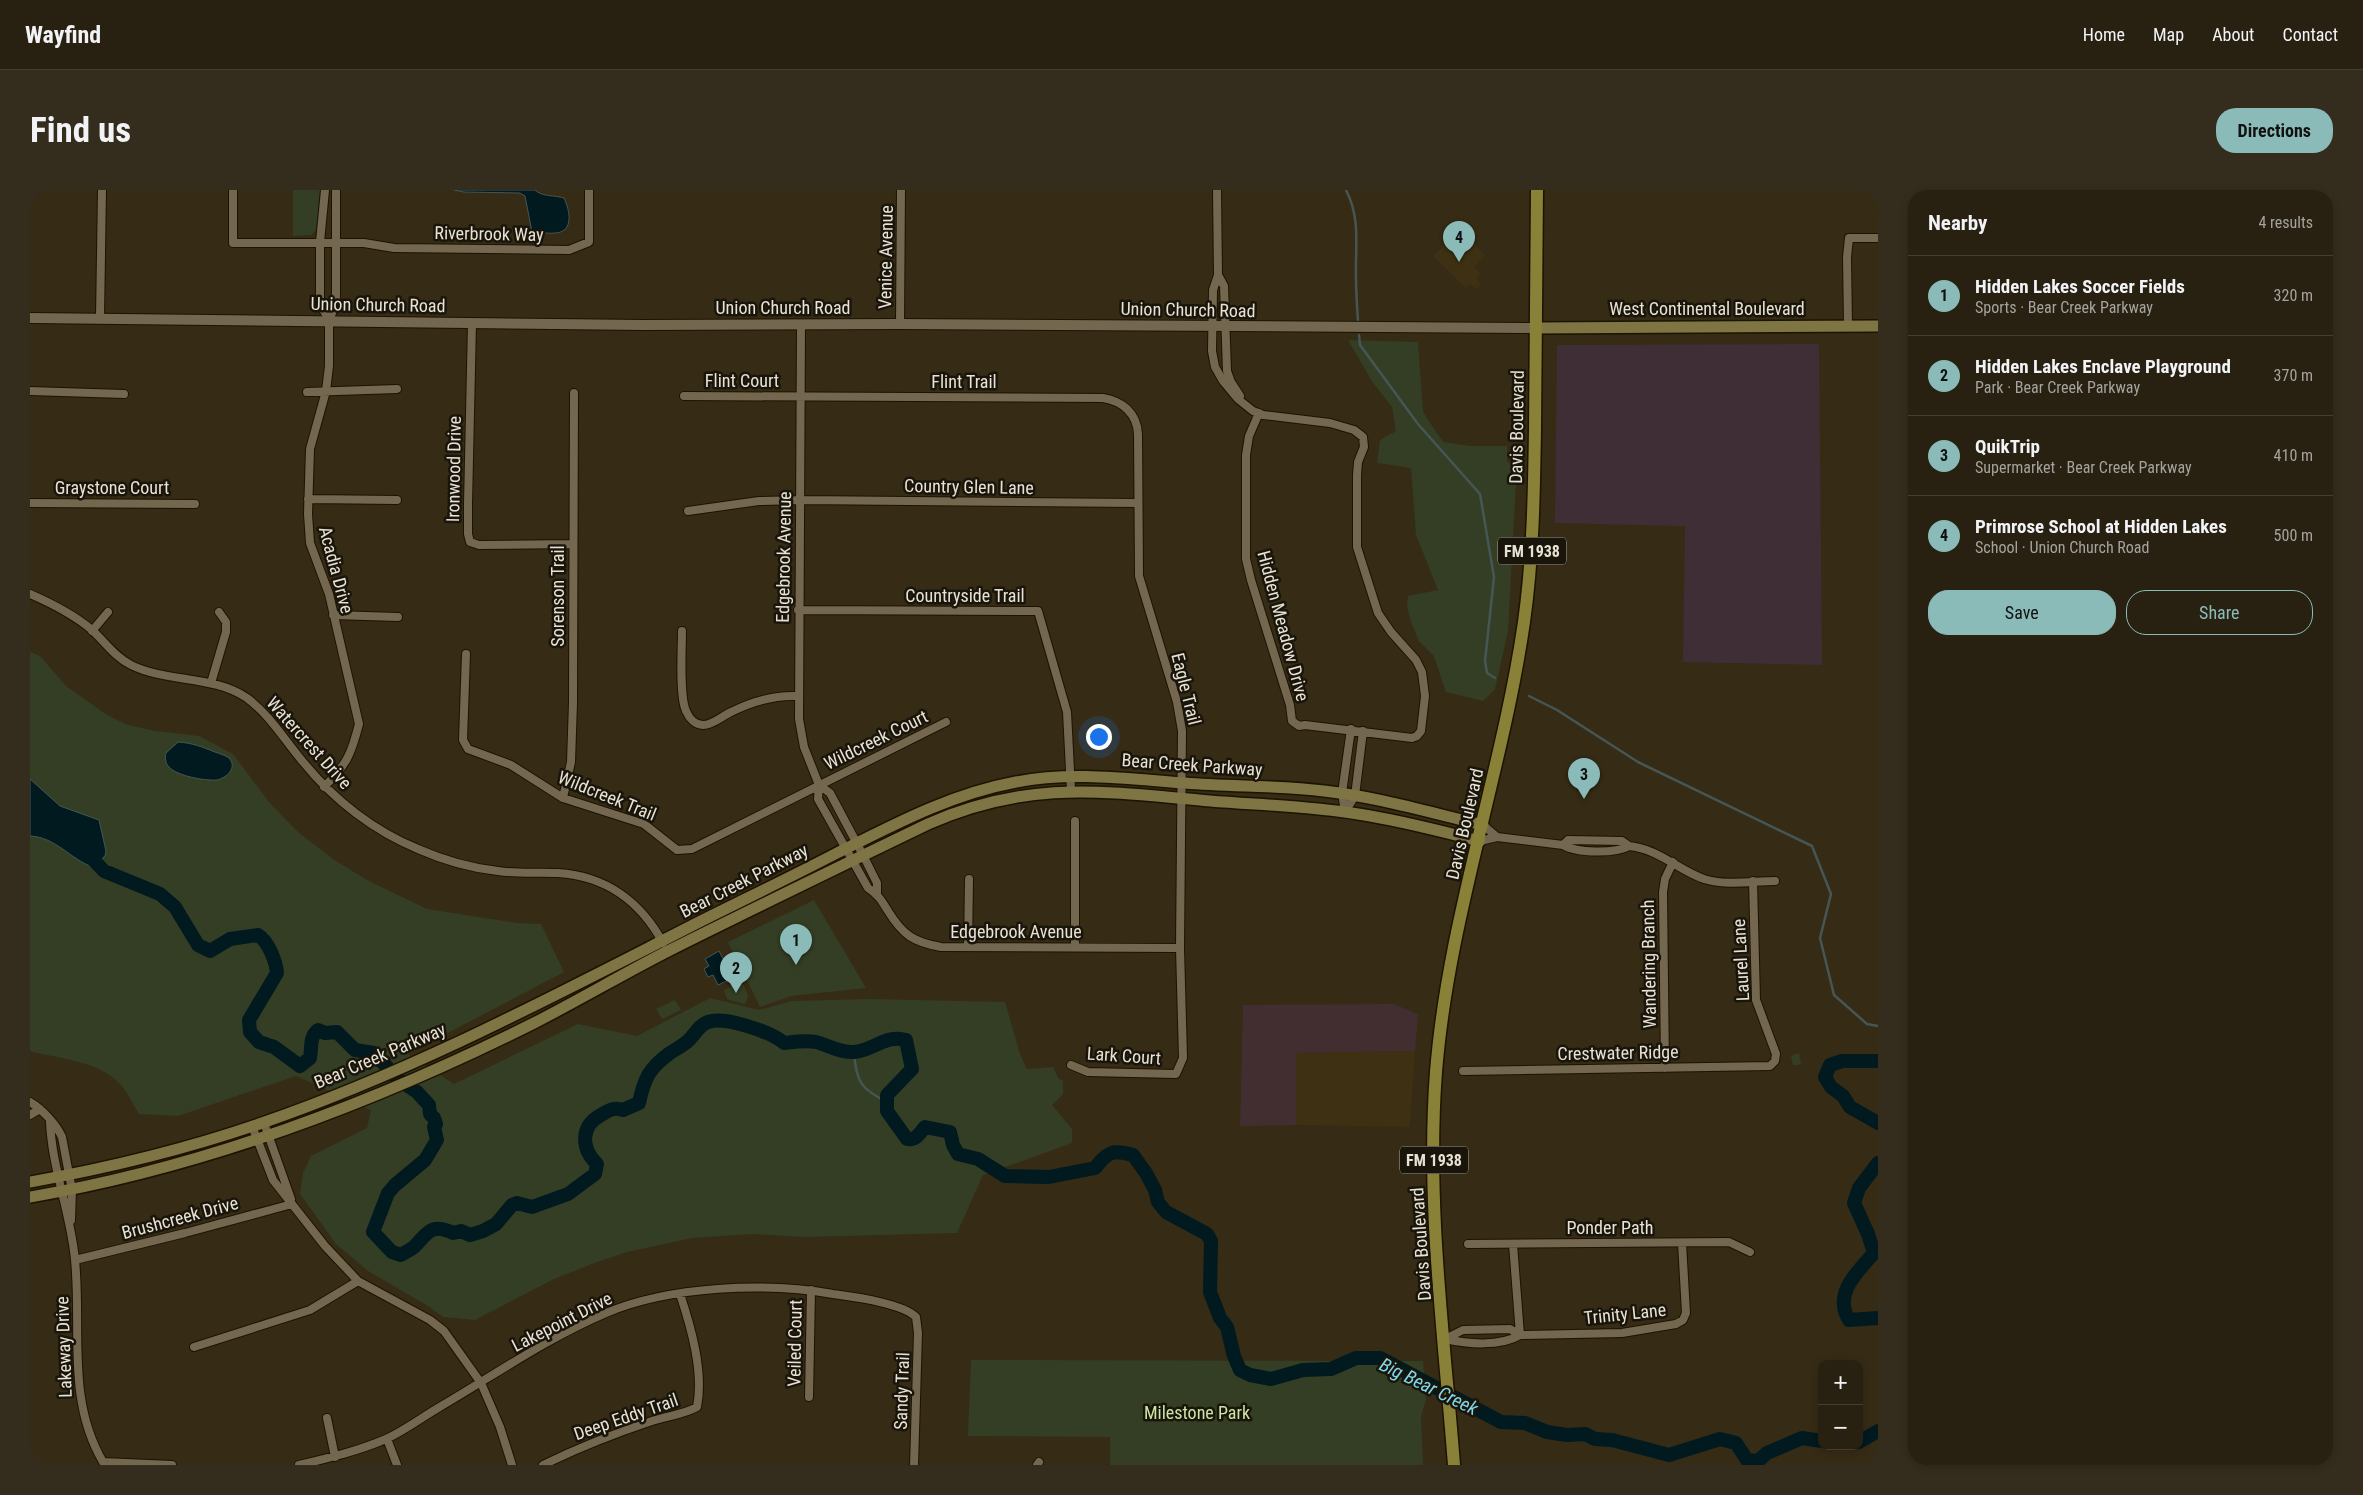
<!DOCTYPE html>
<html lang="en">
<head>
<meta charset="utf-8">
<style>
	:root { --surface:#282010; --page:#342d1e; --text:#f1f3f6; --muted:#a5a39f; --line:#443e30; --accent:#8bbbb9 }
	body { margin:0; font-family:"Roboto Condensed",sans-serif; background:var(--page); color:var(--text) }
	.controls { position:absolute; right:15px; bottom:15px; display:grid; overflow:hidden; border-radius:10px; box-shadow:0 2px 8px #0003 }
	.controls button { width:45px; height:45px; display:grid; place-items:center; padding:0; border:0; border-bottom:1px solid var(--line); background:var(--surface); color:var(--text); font:25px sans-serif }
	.you { position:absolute; left:1068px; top:546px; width:18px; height:18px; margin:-12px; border:4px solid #fff; border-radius:50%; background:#1a73e8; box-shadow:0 0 0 8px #1a73e833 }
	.badge { display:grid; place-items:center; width:32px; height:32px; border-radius:50%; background:var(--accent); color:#111; font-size:16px; font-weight:700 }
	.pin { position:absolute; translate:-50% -41px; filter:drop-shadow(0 1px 2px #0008) }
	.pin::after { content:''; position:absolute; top:26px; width:18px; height:15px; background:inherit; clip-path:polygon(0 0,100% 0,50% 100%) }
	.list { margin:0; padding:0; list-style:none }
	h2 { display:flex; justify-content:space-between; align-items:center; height:65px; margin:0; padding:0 20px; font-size:21px }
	h2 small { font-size:16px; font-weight:400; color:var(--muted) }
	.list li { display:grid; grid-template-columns:32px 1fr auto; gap:15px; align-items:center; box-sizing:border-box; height:80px; padding:0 20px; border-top:1px solid var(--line) }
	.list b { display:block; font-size:19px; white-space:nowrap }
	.list p { margin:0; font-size:16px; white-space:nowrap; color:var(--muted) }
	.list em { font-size:16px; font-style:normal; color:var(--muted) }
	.actions { display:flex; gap:10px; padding:15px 20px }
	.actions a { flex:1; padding:11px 0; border:1px solid var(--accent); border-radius:20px; text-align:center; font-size:18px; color:var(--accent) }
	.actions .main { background:var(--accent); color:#111 }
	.map { position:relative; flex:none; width:1848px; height:1275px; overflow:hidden; border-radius:20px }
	header { display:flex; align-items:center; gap:30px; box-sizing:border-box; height:70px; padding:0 25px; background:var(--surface); border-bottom:1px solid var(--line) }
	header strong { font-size:24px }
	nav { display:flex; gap:28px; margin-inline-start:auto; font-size:18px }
	.intro { display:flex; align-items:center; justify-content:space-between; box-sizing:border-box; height:120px; padding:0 30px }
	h1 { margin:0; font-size:35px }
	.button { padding:12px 22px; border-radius:20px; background:var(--accent); color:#111; font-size:18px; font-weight:700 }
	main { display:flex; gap:30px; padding:0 30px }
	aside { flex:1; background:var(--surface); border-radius:20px; box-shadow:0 2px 8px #0003 }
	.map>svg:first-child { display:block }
	.commercial { fill:#422e30 }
	.industrial { fill:#402e37 }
	.built { fill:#3e3012 }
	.green { fill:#343e25 }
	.water { fill:#001a1f; stroke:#465655 }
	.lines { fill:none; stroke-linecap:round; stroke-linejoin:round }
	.stream { stroke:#465655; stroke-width:2.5 }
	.river { stroke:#001a1f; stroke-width:14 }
	.minor-casing { stroke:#1d1301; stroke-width:10 }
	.tertiary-casing { stroke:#1d1301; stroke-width:12 }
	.secondary-casing { stroke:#1d1301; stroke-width:14 }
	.primary-casing { stroke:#1d1301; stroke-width:15 }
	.minor { stroke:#74674f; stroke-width:8 }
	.tertiary { stroke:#74674f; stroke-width:10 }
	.secondary { stroke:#7f7443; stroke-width:11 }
	.primary { stroke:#8a8138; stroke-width:12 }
	.labels { text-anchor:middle; stroke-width:5; stroke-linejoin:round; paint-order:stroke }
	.shield { fill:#19150b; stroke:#aaa498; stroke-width:1 }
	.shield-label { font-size:16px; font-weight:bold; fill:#e8e2d4 }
	.street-label { font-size:18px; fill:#e8e2d4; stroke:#19150b }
	.park-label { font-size:18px; fill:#cae5a4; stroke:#19150b }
	.water-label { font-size:19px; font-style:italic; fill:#7fd9ed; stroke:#19150b }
</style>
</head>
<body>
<header>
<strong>Wayfind</strong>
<nav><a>Home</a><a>Map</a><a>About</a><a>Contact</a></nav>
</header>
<div class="intro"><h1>Find us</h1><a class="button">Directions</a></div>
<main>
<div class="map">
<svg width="1848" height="1275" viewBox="0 0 1848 1275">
	<rect width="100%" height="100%" fill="#362b15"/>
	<path class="commercial" d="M1364,814L1388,824L1385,861L1266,863V935L1210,936L1213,815Z"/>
	<path class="industrial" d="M1789,154L1792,475L1653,472L1655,336L1525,333L1527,155Z"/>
	<path class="built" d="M1418,51L1430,63L1442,52L1455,65L1444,77L1451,84L1446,89L1452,94L1446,99L1440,94L1436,98L1403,66Z
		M1385,861L1380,937L1266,935V863Z"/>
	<path class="green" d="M263,0H290L286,40L281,45L263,46Z
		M1318,150L1388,152L1393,222L1413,252L1440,256H1477V272L1487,275L1478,441L1465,499L1453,511L1416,502L1404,466L1389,451L1381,432L1377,417L1378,406L1408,400L1386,345L1381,278L1347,273L1350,250L1366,241L1362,217L1343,193Z
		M0,462L10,466L36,496L77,525L98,535L125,541L169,546L203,564L239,612L268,642L303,669L337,690L397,719L487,733L511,734L534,782L378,864L424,894L548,834L607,846L680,808L729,820L762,811L838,809L975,812L990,864L997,879L1023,877L1028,888L1033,891V904L1022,915L1042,939V953L953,985L927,1043L775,1047L723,1044L662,1048L597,1062L567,1072L524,1089L445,1130L413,1127L398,1116L338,1081L306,1054L270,1004L273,983L281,966L337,938L341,920L266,886L148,926L109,924C102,913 97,900 87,891C64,870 29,869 0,861Z
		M784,710L836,798L761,806L730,817L698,752Z
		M712,792L718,805L716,812L714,814L697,809L694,800Z
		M645,810L651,820L632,829L626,819Z
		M1769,863L1771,873L1769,875H1763L1761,866Z
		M941,1170L1393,1171L1396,1210L1391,1226L1393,1275H1080V1247L938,1246Z"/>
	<path class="water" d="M424,0H505C512,7 525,5 534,8C540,21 544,41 526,43C519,44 509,42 502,42L495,6L490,3L434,2Z
		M148,552C163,553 172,557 185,562C190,564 195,565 199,568C208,578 196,588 187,590C175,591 147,586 139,577C135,573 135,567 136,563Z
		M0,589L30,616L69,630L76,661L75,666L63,677C41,670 26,647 0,646Z
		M689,761L703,788L688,795L683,785L678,787L674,779L679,776L675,769Z"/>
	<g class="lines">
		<path class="stream" d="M1316,0C1331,29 1325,57 1326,88C1326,102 1327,117 1328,131
			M1329,145L1330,155L1388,234L1450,304L1464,387L1455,471L1457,483L1465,488
			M1499,506L1527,520L1608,572L1782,656L1801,704L1790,748L1804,805L1837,834L1848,836
			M824,862C826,892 831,899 857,912"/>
		<path class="river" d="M54,660L74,681L130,704L145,717L168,755L180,761L200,749L228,745C238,751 246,771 247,783L219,830L220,842L229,852L244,857L270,876L280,868C282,858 279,847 288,840L295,843L307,842L325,860L344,863L369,890L387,902L399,915L400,924L404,928L406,934L404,937L407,950L395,970L365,995L358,1003L343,1042L362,1062L371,1065C375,1062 381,1060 385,1056C398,1042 402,1033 423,1043L431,1041L440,1045L453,1041L466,1034L482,1015L487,1013L502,1017L538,1004L565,984L567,974C551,959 550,936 571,925C579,920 584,917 593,920L609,913C614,889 619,878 640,863C646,859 654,855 659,850C665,844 669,835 678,832C695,826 741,842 754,853C763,852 776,850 786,852C798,855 810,863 824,862C843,861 855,844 876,850L882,879L857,905V921L877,949C886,951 890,943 895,937L920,942L923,955L928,964L948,969L975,986L1019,987L1065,978C1078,962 1082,959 1103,965L1116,983L1125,1000L1128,1012L1136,1022L1177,1044L1181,1051L1180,1102L1190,1128L1197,1137L1204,1166L1210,1180L1220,1185L1241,1189L1273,1180L1301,1179L1326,1168H1350L1471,1232L1495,1233L1517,1242L1537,1245L1555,1244L1565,1249L1582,1250L1639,1265L1690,1249L1706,1253L1717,1270L1728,1271L1737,1263L1772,1248L1792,1251
			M1848,871H1812L1800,875L1795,887L1801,897L1813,906L1820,917L1848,933
			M1848,973L1829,998L1824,1013L1838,1044L1844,1063C1827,1082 1803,1104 1819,1130L1848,1128
			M1829,1252L1848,1241"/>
		<defs>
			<path id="minor" d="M203,0V53H334L364,58L539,60L559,52V0
				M295,0L290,52V114L299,130
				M1187,0L1188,85L1183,100L1182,161L1185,177L1193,191L1208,209L1223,221L1233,225L1300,233L1324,240L1333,247L1334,257L1328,272L1327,285V357L1348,423L1361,442L1386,470L1392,482L1395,506L1391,541L1387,546L1382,548L1275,535L1269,536L1262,531L1260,515L1221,390L1216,369V265L1219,246L1229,223
				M1188,85L1194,96L1197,181L1201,192L1210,206
				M70,128L72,0
				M442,133L438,314V344L440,352L449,355L543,354
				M870,134L871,0
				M771,135L769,529L774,557L789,595L788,609L838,698C848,704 852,711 858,721C873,745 883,752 911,757L1150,758
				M1818,135L1817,67L1819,48H1848
				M0,201L94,204
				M277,202L367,199
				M654,206L1073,208C1092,211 1107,223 1108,244L1109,386L1147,512L1152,541L1150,758L1153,868L1146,884L1058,882L1041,875
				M278,309L367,310
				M0,313L165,314
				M658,321L729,311L770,310L1107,313
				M0,404C23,414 43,424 62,440C75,452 85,467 101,475C138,493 183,485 217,508C241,526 255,551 274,573C304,610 344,641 388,659C413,670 440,678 468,681C488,684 508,682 528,683C576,686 611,712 633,753
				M768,420L1008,421L1037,522L1041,600
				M303,425L368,427
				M62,441L78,422
				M652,441C652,459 649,506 656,521C659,528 665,535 673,535C683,535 692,526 701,522C723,511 743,505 767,506
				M436,464L433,550L438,559L481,575L533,608L614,634L647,660L662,659L916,532
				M181,493L196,442V432L189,422
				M789,595L800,603L833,665L847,693V703
				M294,597C317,574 321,565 329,534L299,404L280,353L278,324L280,259L296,201L299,176V130L306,114V0
				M533,608L541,572L543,513L544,203
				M1315,622L1325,606L1333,541
				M1315,622L1312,603L1321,539
				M1045,631V756
				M1467,647L1533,655
				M1538,650L1592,651L1599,656C1585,664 1546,663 1533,655Z
				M1450,651L1467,647L1453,635
				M1599,656C1629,659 1648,680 1674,689C1696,696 1723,691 1745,691
				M938,757L939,689
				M1635,878L1633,702L1635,689L1643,672
				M1433,881L1740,876L1745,871L1746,864L1726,810L1723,691
				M0,912C12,919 26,934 32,947L42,1000L41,1030
				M0,925L10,919
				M20,932C22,979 41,1024 45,1070C52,1139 36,1209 73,1272L142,1275
				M234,933L261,1009
				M222,936L243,990L295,1056L328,1091L400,1130L414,1141L451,1193L470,1237L482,1275
				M1438,1054L1699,1052L1720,1062
				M1483,1054L1490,1145
				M45,1070L155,1043L262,1014
				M1415,1149C1437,1154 1470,1157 1490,1145L1592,1143L1646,1134L1653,1130L1656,1123L1652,1053
				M1415,1149L1433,1140L1480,1139L1490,1145
				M164,1157L280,1120L328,1091
				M779,1207L781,1100
				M297,1228L305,1267
				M357,1249L367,1275
				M269,1275C299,1268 328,1261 356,1249C374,1241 391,1228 408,1218C463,1186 517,1148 576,1123C640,1096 735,1092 803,1104C824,1107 872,1113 886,1127L888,1143L884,1275
				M513,1275C548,1258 583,1244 619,1232C635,1226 653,1225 667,1217C674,1182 661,1137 650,1104
				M1007,1275L1009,1272"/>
			<path id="tertiary" d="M0,128L614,135L870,134L1506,138"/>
			<path id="secondary" d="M1506,138L1848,136
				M0,992C79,978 157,959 232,933C386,880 531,802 675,729C719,707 763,686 807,663C865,634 921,604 986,592C1042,581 1099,589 1155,593C1202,597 1248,595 1294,601C1348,607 1401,623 1453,635
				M0,1007C176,977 344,913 504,833C549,810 593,784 638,761C724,718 811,676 898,634C999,589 1075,602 1180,611C1230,615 1279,616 1328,624C1369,630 1410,641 1450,651"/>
			<path id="primary" d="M1424,1275C1414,1145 1396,1012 1406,882C1418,730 1472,583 1494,432C1503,368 1504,304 1505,239C1506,159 1506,80 1507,0"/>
		</defs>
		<use href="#minor" class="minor-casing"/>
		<use href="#tertiary" class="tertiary-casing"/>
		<use href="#secondary" class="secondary-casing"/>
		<use href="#primary" class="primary-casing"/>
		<use href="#minor" class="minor"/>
		<use href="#tertiary" class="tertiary"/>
		<use href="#secondary" class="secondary"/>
		<use href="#primary" class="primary"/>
	</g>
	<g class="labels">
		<g class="shield">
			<rect x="1468" y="347.5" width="68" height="27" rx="4"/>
			<rect x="1370" y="956.5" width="68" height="27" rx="4"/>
		</g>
		<g class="shield-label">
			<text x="1502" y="367">FM 1938</text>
			<text x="1404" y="976">FM 1938</text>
		</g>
		<g class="street-label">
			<text transform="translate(459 44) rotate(1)" y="6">Riverbrook Way</text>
			<text transform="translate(856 67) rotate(-89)" y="6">Venice Avenue</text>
			<text transform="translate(348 115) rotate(1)" y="6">Union Church Road</text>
			<text x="753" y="124">Union Church Road</text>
			<text x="1677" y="125">West Continental Boulevard</text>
			<text transform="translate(1158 120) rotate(1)" y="6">Union Church Road</text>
			<text x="712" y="197">Flint Court</text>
			<text x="934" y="198">Flint Trail</text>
			<text transform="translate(1487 237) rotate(-89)" y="6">Davis Boulevard</text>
			<text transform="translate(424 279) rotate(-89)" y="6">Ironwood Drive</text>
			<text transform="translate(939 297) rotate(1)" y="6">Country Glen Lane</text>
			<text x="82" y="304">Graystone Court</text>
			<text transform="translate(754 367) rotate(-89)" y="6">Edgebrook Avenue</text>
			<text transform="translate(306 380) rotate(75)" y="6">Acadia Drive</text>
			<text transform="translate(528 406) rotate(-90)" y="6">Sorenson Trail</text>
			<text x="935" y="412">Countryside Trail</text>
			<text transform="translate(1253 436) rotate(75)" y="6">Hidden Meadow Drive</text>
			<text transform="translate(1156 499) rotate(76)" y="6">Eagle Trail</text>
			<text transform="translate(846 550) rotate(-26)" y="6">Wildcreek Court</text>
			<text transform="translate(279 553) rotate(48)" y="6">Watercrest Drive</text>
			<text transform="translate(1162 575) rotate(4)" y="6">Bear Creek Parkway</text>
			<text transform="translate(577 606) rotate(22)" y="6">Wildcreek Trail</text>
			<text transform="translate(1435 634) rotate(-77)" y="6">Davis Boulevard</text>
			<text transform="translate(714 691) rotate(-27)" y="6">Bear Creek Parkway</text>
			<text x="986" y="748">Edgebrook Avenue</text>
			<text transform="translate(1711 770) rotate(-93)" y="6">Laurel Lane</text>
			<text transform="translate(1619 774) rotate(-91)" y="6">Wandering Branch</text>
			<text transform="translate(1588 863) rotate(-1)" y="6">Crestwater Ridge</text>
			<text transform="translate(350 866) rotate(-23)" y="6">Bear Creek Parkway</text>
			<text transform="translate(1094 866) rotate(4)" y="6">Lark Court</text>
			<text transform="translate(150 1028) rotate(-15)" y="6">Brushcreek Drive</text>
			<text x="1580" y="1044">Ponder Path</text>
			<text transform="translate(1391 1054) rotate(-94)" y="6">Davis Boulevard</text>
			<text transform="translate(1595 1124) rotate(-6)" y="6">Trinity Lane</text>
			<text transform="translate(532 1132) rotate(-27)" y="6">Lakepoint Drive</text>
			<text transform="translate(765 1153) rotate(-89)" y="6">Veiled Court</text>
			<text transform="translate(34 1157) rotate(-92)" y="6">Lakeway Drive</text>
			<text transform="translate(872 1201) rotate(-88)" y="6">Sandy Trail</text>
			<text transform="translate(596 1227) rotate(-19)" y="6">Deep Eddy Trail</text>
		</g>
		<g class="park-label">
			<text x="1167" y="1229">Milestone Park</text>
		</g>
		<g class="water-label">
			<text transform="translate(1399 1196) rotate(26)" y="7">Big Bear Creek</text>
		</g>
	</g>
</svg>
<div class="controls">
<button>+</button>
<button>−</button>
</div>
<div class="you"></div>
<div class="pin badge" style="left:766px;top:775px">1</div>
<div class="pin badge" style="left:706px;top:803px">2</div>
<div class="pin badge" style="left:1554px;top:609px">3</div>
<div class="pin badge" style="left:1429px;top:72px">4</div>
</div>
<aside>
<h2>Nearby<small>4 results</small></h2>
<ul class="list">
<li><span class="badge">1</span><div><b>Hidden Lakes Soccer Fields</b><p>Sports · Bear Creek Parkway</p></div><em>320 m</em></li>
<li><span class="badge">2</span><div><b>Hidden Lakes Enclave Playground</b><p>Park · Bear Creek Parkway</p></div><em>370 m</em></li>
<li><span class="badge">3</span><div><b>QuikTrip</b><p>Supermarket · Bear Creek Parkway</p></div><em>410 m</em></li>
<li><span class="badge">4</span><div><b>Primrose School at Hidden Lakes</b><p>School · Union Church Road</p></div><em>500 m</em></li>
</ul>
<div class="actions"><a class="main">Save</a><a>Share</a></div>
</aside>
</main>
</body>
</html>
